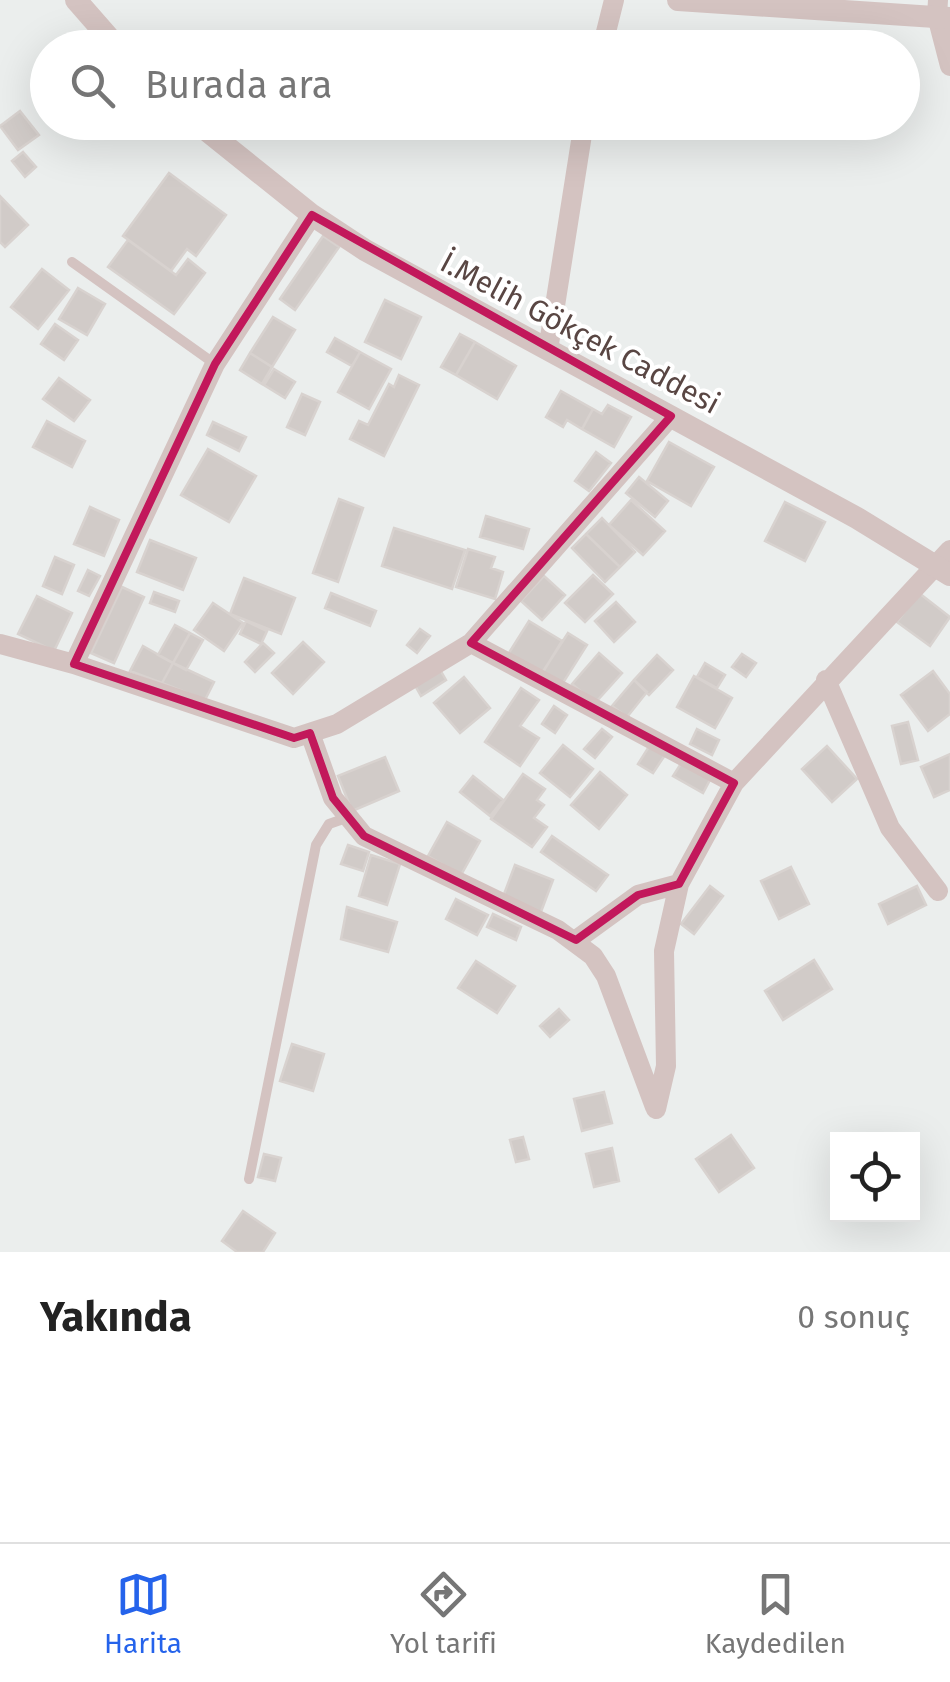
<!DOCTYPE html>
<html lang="tr">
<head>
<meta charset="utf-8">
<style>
	:root { --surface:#fff; --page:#f2f2f2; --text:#222; --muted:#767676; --line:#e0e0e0; --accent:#2563eb }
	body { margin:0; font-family:"Fira Sans",sans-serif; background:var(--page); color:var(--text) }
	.controls { position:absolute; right:30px; bottom:30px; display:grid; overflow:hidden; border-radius:0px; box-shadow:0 10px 40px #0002 }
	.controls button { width:90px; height:90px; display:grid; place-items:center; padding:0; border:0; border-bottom:2px solid var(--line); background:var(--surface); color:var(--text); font:50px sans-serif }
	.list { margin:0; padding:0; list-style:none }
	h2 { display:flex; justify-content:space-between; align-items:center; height:130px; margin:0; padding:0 40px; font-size:42px }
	h2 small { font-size:32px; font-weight:400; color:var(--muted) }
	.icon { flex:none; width:55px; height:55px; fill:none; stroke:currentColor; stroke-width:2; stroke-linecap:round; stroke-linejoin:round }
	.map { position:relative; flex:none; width:950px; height:1252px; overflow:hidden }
	.search { position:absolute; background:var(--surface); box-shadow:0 10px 40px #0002; left:30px; right:30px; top:30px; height:110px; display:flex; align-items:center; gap:25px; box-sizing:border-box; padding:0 35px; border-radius:55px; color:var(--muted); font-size:38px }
	.sheet { height:290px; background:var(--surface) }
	nav { display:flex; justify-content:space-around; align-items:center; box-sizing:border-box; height:140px; border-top:2px solid var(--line); background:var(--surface); font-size:28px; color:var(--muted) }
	nav a { display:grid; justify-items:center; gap:5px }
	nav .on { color:var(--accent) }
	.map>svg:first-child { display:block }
	.building { fill:#d1cbc8; stroke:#d8d2cf; stroke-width:2.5 }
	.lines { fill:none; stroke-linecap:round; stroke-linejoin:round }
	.service { stroke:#d4c3c1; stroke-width:10 }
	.minor { stroke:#d4c3c1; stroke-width:20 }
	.tertiary { stroke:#d4c3c1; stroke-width:22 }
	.marked { fill:none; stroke:#c2185b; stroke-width:8; stroke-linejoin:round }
	.labels { text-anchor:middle; stroke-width:8; stroke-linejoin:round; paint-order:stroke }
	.street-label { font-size:30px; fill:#594643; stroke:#fff }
</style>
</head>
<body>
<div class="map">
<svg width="950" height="1252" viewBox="0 0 950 1252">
	<rect width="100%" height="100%" fill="#ebeeed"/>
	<path class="building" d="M20,111L39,135L18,150L0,126Z
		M23,152L36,167L25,177L12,161Z
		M169,173L226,215L196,256L187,249L171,271L123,236Z
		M0,196L28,225L5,247L0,242Z
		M323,236L339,247L295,310L280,299Z
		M128,240L176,275L188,259L205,273L174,314L108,267Z
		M42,269L69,290L38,329L11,307Z
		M78,288L105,304L87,335L59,319Z
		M385,300L421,317L401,359L365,342Z
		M273,317L295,330L272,367L250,353Z
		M55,324L78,340L64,360L41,344Z
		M460,334L475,342L456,375L441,367Z
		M335,338L360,352L352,366L327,352Z
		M475,342L516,366L497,399L456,375Z
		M360,352L391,369L369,409L338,392Z
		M250,353L272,367L262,384L240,370Z
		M274,369L295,382L285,398L264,385Z
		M399,375L419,385L384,456L350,439L359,421L368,425L389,384L394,387Z
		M59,378L90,400L74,421L43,399Z
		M561,391L593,409L582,429L567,420L563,427L546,417Z
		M302,394L320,402L305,435L287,427Z
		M608,405L631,417L614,447L582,429L593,409L602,414Z
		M47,421L85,441L72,467L33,447Z
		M213,422L246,437L239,451L207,435Z
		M669,442L714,467L691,506L647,481Z
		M208,449L256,476L229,522L181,495Z
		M596,452L611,463L589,491L575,481Z
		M639,477L668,501L655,517L626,493Z
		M339,499L363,508L338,582L313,573Z
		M631,500L665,531L643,555L609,525Z
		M785,502L825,522L805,561L765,541Z
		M90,507L119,520L104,556L74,544Z
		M486,516L529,529L523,549L480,537Z
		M602,518L635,552L620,567L586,534Z
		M394,528L465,550L452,589L382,566Z
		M586,534L620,567L605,582L572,548Z
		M150,540L196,558L183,590L137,572Z
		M468,549L495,557L491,568L503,572L495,599L456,587Z
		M55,557L74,565L62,594L43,586Z
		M88,570L100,576L89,596L78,591Z
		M593,575L613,594L585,622L565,603Z
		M544,576L565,595L542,620L521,601Z
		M244,578L295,598L281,634L230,614Z
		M122,587L144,597L114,663L91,653Z
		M154,592L179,601L175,612L150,603Z
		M331,593L376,611L370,626L325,608Z
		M919,593L950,617L930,646L897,622Z
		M37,596L72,613L54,651L18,634Z
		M616,602L635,622L614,642L595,621Z
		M213,603L243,623L224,651L194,630Z
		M246,621L267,631L261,644L240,634Z
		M529,621L562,641L540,677L507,656Z
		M175,625L190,633L173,663L158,655Z
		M420,629L430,636L417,653L407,645Z
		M190,633L203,640L186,670L173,663Z
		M568,633L587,645L561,686L542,673Z
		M303,642L324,662L293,694L272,673Z
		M263,643L274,653L255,672L245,662Z
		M143,646L173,663L162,683L130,671Z
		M599,653L622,673L595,703L572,684Z
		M742,654L756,663L746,677L732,667Z
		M657,655L673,670L649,695L634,680Z
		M173,663L214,682L205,700L162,683Z
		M705,663L725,675L717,688L697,677Z
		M438,666L446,680L421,696L413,682Z
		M933,671L950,694V714L928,731L901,695Z
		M694,676L732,698L715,728L677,707Z
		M464,677L490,708L460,733L434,703Z
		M634,680L647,692L627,717L612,706Z
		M521,688L539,700L520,726L539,738L520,766L485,742Z
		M554,706L567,715L555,733L542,724Z
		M908,722L918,760L901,764L892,726Z
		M602,729L612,737L595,758L584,749Z
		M697,729L719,740L712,755L690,744Z
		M563,745L593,769L570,797L540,773Z
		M650,745L665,755L653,773L638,764Z
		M827,746L857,779L832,802L802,769Z
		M950,754V790L934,797L921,767Z
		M385,757L399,791L352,811L338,776Z
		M682,762L711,778L703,793L673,776Z
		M600,772L627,795L599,829L571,805Z
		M523,774L545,789L537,800L544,805L534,818L547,827L532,847L491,819Z
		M473,776L503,800L490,816L460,792Z
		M447,822L480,841L461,875L428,856Z
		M552,836L608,875L596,891L541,852Z
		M348,845L369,852L363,871L341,864Z
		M371,855L400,864L387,905L359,896Z
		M515,865L553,880L539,917L501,902Z
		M791,867L809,904L779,919L761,881Z
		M710,886L723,896L694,934L681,924Z
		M917,886L926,905L888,924L879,904Z
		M456,899L488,915L477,935L446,919Z
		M347,907L397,922L388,952L341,939Z
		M493,914L521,927L516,940L487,927Z
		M814,960L832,989L783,1020L765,991Z
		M476,961L515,986L497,1013L458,988Z
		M559,1009L569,1020L550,1037L540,1026Z
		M292,1044L324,1054L313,1091L280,1081Z
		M604,1092L612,1123L582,1131L574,1099Z
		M731,1135L754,1168L719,1192L696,1159Z
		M523,1137L529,1159L516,1162L510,1140Z
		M612,1148L619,1181L594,1187L586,1154Z
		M264,1154L281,1158L275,1181L258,1177Z
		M243,1211L275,1233L263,1252H237L222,1241Z"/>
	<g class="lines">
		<path class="service" d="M72,262L215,364
			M249,1179L316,845L329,824L346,818"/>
		<path class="minor" d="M938,0L937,16L950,66
			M602,48L614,0
			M548,350L584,122
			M471,643L734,783
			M0,644L74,664L294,738L337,724L471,643L671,416
			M74,664L215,364L312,215
			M826,680L890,828L938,891
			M310,733L333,798L364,836L558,930L593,956L606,976L655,1107
			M576,940L638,895L679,884
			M656,1109L666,1066L664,951L679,884L734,783L950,550"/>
		<path class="tertiary" d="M76,0L118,48
			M678,0L950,18
			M196,122L312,215L365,250L857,518L950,575"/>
	</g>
	<path class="marked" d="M312,215L671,416L471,643L734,783L679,884L638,895L576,940L364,836L333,798L310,733L294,738L74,664L215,364Z"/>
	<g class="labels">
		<g class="street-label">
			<text transform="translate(580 333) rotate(28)" y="10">İ.Melih Gökçek Caddesi</text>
		</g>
	</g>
</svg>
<div class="controls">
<button><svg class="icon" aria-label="locate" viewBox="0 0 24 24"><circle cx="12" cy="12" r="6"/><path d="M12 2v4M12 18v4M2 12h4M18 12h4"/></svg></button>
</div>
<div class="search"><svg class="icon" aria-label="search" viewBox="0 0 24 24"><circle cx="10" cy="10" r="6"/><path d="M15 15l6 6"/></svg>Burada ara</div>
</div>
<section class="sheet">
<h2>Yakında<small>0 sonuç</small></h2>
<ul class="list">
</ul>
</section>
<nav>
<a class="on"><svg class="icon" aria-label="map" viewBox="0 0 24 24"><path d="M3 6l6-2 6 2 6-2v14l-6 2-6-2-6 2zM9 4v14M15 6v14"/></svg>Harita</a>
<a><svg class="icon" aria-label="directions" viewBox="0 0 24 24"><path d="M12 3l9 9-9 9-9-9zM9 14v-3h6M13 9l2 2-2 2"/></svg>Yol tarifi</a>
<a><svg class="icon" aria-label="saved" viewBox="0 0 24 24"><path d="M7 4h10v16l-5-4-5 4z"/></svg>Kaydedilen</a>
</nav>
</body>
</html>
